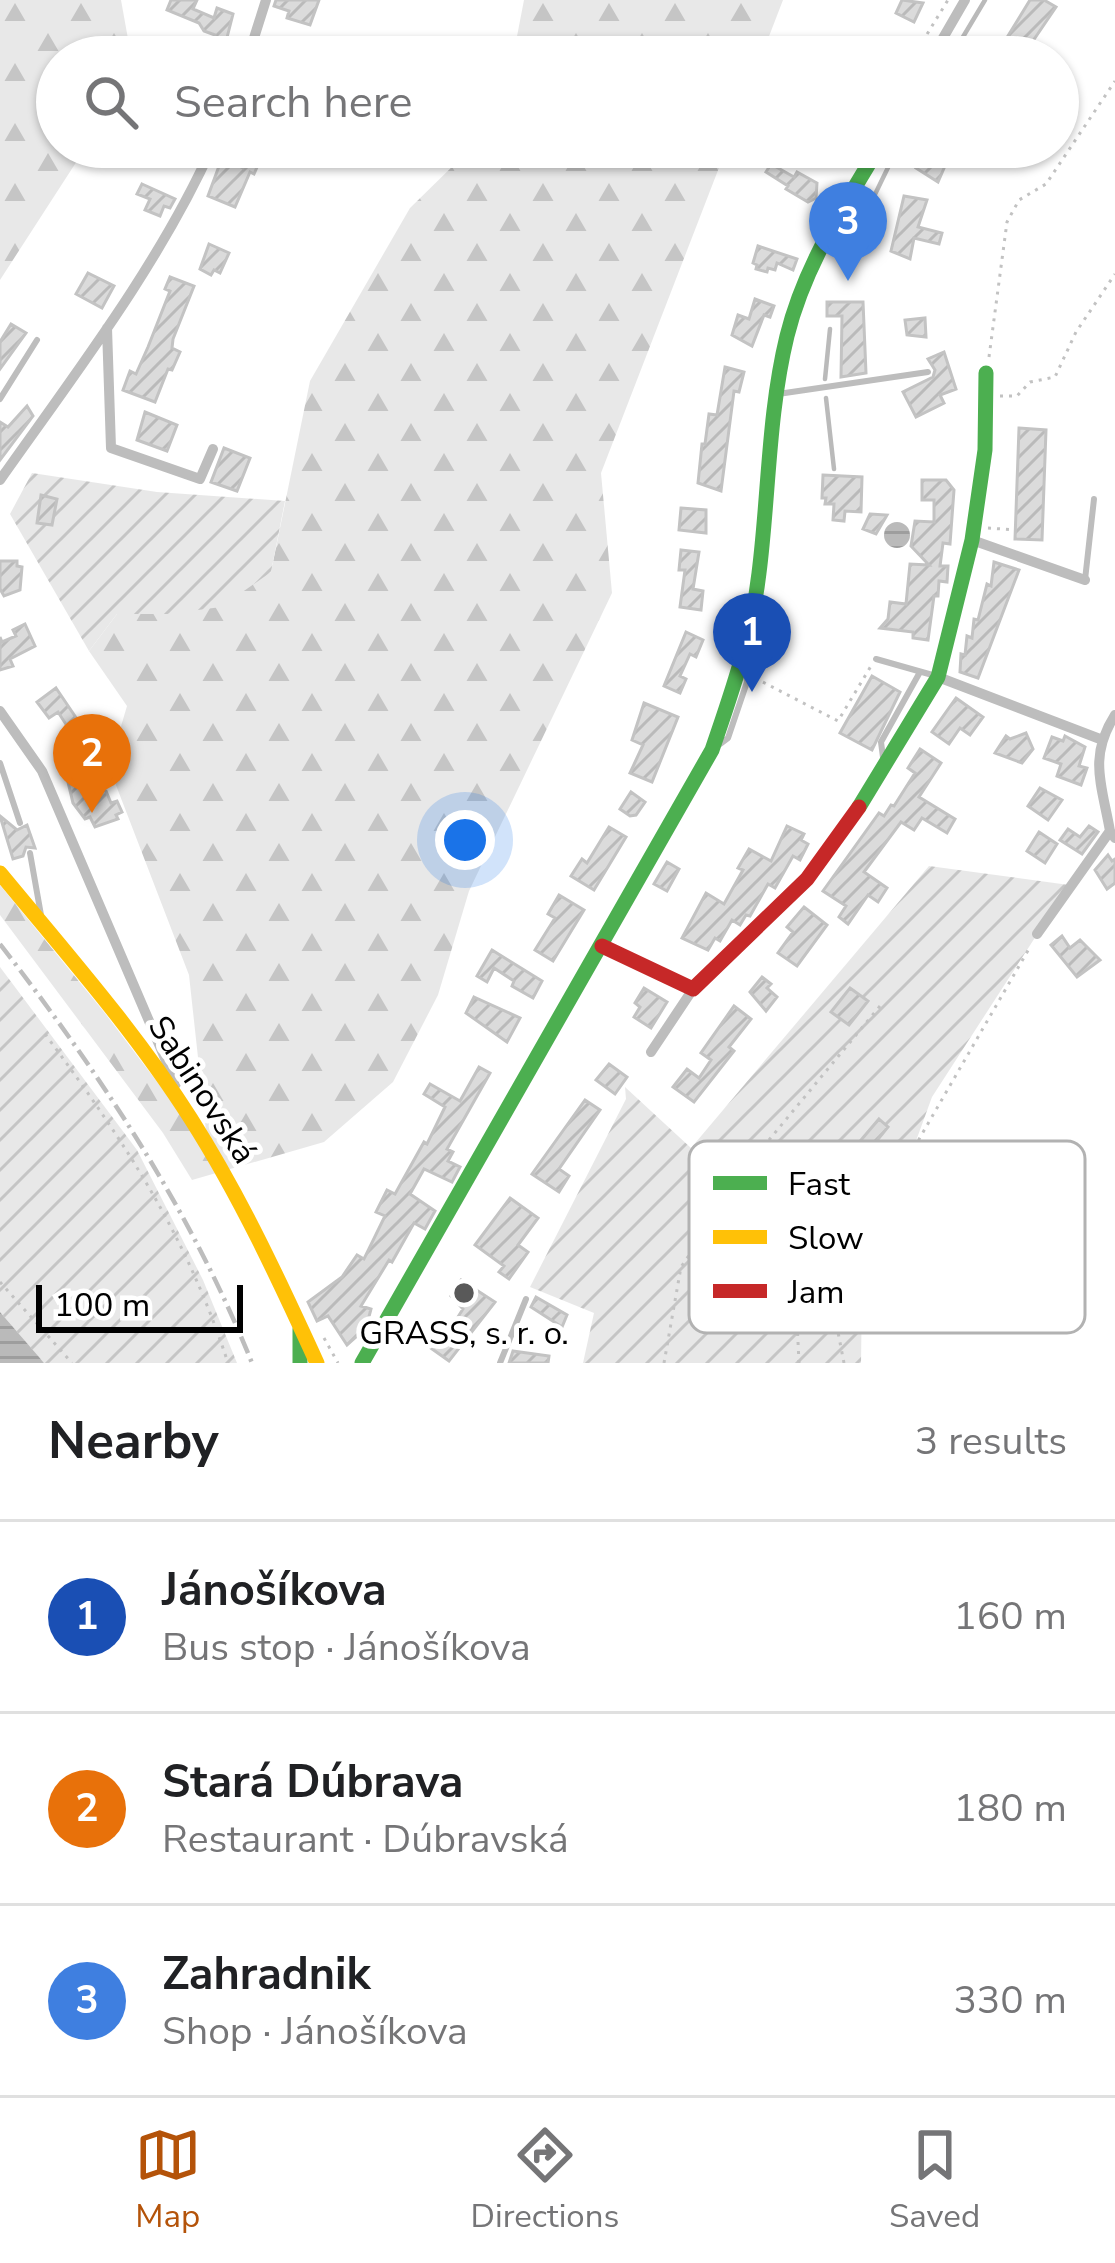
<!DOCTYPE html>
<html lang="en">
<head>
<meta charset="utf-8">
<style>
	:root { --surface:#fff; --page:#f2f2f2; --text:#202124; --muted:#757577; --line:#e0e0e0; --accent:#b45309 }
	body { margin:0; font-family:"Nunito Sans",sans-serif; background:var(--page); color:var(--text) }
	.scale { position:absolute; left:36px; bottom:30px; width:207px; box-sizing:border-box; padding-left:12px; border:6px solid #000; border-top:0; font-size:33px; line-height:42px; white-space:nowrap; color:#000; -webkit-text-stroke:9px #fff; paint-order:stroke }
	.you { position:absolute; left:465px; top:840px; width:42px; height:42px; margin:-30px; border:9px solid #fff; border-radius:50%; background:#1a73e8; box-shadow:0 0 0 18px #1a73e833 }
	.badge { display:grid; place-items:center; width:78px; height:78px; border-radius:50%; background:var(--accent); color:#fff; font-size:39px; font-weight:700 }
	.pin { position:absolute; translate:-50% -99px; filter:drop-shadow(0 3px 6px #0008) }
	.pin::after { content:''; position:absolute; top:63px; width:42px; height:36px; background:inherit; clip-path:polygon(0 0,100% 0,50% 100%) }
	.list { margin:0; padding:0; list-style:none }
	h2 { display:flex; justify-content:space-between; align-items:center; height:156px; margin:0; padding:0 48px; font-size:51px }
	h2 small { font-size:39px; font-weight:400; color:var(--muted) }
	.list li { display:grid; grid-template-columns:78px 1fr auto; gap:36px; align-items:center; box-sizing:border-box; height:192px; padding:0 48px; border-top:3px solid var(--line) }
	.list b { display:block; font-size:45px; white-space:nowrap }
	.list p { margin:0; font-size:39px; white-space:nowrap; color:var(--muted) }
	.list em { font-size:39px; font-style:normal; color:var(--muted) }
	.icon { flex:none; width:66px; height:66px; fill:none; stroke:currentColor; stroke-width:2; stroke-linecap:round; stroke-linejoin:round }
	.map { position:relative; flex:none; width:1115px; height:1363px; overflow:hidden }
	.search { position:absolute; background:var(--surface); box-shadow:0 3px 9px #0004; left:36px; right:36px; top:36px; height:132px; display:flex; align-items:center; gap:30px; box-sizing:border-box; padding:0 42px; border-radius:66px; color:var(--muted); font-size:45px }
	.sheet { height:732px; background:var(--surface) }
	nav { display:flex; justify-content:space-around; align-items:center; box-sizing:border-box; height:168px; border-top:3px solid var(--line); background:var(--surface); font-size:33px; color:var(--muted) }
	nav a { display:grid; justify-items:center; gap:6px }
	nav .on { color:var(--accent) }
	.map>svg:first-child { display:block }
	.forest { fill:url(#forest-firs) }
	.garden { fill:url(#garden-furrows) }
	.water { fill:url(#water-rules) }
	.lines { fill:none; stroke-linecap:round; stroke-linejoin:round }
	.stream { stroke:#bababa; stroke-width:4.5 }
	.building { fill:url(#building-hatch); stroke:#c3c3c3; stroke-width:3 }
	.path { stroke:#c2c2c2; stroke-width:3; stroke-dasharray:3 6; stroke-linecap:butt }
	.lane { stroke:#bdbdbd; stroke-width:6 }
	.street { stroke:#bdbdbd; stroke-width:10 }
	.fast { stroke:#4caf50; stroke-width:15 }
	.slow { stroke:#ffc107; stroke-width:15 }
	.jam { stroke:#c62828; stroke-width:15 }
	.rail { stroke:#bdbdbd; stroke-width:4.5; stroke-dasharray:18 6 3 6; stroke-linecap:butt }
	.poi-dot { fill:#595959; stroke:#fff; stroke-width:4.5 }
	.labels { text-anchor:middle; stroke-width:10; stroke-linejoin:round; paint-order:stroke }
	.street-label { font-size:33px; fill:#000; stroke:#fff }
	.poi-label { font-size:33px; fill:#000; stroke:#fff }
	.key { fill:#fff; stroke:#b2b2b2; stroke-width:3 }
	.key-label { font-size:33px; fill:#000 }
</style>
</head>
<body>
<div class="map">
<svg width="1115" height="1363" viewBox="0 0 1115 1363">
	<defs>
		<pattern id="forest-firs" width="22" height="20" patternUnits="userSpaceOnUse" patternTransform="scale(3)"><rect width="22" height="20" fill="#e8e8e8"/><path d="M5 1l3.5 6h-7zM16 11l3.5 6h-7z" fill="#c5c5c5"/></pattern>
		<pattern id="garden-furrows" width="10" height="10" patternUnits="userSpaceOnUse" patternTransform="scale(3)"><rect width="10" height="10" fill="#e8e8e8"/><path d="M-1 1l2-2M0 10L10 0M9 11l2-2" fill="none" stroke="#c5c5c5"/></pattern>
		<pattern id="water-rules" width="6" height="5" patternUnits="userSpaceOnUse" patternTransform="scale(3)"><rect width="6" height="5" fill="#bababa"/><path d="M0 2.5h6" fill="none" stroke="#9e9e9e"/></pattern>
		<pattern id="building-hatch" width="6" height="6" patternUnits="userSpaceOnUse" patternTransform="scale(3)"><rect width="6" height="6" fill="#dbdbdb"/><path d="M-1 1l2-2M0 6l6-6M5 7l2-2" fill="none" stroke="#bababa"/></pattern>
	</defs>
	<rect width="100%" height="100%" fill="#fff"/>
	<path class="forest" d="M0,0H121L130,50L128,57H57V147H86L0,280Z
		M524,0H783L761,57H513Z
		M479,147H727L601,473L612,593L469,891L438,995L393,1082L324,1142L192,1180L163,1133L0,915V885L104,1012L208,1149L189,975L109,767L127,706L89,651L117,614H167L271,572L310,381L410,208L460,159Z"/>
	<path class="garden" d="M32,473L157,492L285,501L271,572L221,607L167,614H117L89,651L10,514Z
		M929,866L1069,885L932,1097L862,1289L861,1363H583L594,1313L530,1287L626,1099L625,1087L691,1148Z
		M0,967L137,1150L203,1280L237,1363H44L0,1312Z"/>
	<path class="water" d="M884 535a13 13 0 1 1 26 0a13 13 0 1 1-26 0Z
		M0,1312L39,1357L44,1363H0Z"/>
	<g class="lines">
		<path class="stream" d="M951,57L985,0
			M862,221L898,147
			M825,379L830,329
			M826,398L834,469"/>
	</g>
	<path class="building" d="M171,0H197L193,9L214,18L217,8L233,14L222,57H207L215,35L204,31L199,23L167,10Z
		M276,0H319L310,25L287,18L289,11L274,6Z
		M902,0L923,3L914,22L896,13Z
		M1030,0H1044L1056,7L1022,57H995Z
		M100,147H136L128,162Z
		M252,147H266L254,174L250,172L235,207L208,196L222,158L243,168Z
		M801,147H839L831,162Z
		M934,151L948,159L938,182L916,168L925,154L930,157Z
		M771,164L794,177L797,172L817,183L816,198L808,202L786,189L788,186L766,172Z
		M142,184L175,199L170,208L164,206L160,216L145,210L150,199L137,194Z
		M904,196L927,200L918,227L942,233L939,244L914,238L910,259L891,251Z
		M209,244L229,253L220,273L214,270L211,275L200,269Z
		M758,246L797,259L793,270L777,263L775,270L768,268L767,272L756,269L757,265L753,263Z
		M88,273L114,286L102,308L76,294Z
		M170,277L194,286L173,339L172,348L180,352L172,370L168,369L155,402L123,390L130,371L136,374L148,347L170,291L165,289Z
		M755,299L774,306L770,317L764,315L752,346L732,335L738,315L749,319Z
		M827,302H863L866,373L841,377L842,316H827Z
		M925,318L926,337L907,335L905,320Z
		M11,324L26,333L0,369V342Z
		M944,352L956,389L940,395L944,403L916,417L903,392L933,377L935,370L928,359Z
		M725,367L744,372L739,392L734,391L721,491L698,483L702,444H705L709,414L717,415Z
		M27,406L33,416L0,460V422L8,427Z
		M145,412L177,425L167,451L137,440Z
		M1019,428L1046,430L1042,540L1015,539Z
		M224,448L250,458L237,491L211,482Z
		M823,475L862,477L861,512L845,511L844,521L833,520L834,504H825L826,498H822Z
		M922,480H946L954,490L950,544L943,543L940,566H948L947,582L939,581L938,596H934L928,640L913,638V632L880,628L888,619L890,602L906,604L910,564L929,565L911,546L915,521L934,522V500H922Z
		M41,495L57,499L52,525L37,523Z
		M681,508L706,510V533L679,530Z
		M870,514L887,515L876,534L863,529Z
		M681,550L699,552L693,589L703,591L701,610L680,607L685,570H679Z
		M0,561H17V566L22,567L20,590L4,596L0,589Z
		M994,562L1019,570L978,678L960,672L961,654L965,655L967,636L972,638L974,619L978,620L987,584L991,586Z
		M25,624L35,646L10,659L13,666L0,670V637L2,642L16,636L13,630Z
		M686,632L703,640L696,657L690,654L680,676L686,679L680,693L664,686Z
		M872,676L900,692L872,750L840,733Z
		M56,688L79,722L69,729L58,712L49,718L37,702Z
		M956,698L983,717L970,735L960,728L949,744L932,732Z
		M644,703L678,717L652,782L630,773L643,745L632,740Z
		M1026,733L1033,749L1022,763L995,753L1006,736L1010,739Z
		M1065,736L1085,747L1079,766L1087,768L1081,785L1057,776L1061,764L1044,758L1052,737L1063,741Z
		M920,749L941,763L919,797L955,819L947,833L922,818L914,830L901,822L864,872L887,888L878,902L868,895L848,924L839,917L846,906L823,891L879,813L884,816L891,805L894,806L915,773L908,768Z
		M68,782L106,791L111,803L117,801L122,812L116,815L118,819L95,827L90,817L85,819L73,803Z
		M1040,788L1062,800L1048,820L1028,806Z
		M631,792L645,802L636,815L630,816L620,809Z
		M0,816L17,830L27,825L35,848L26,847L23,856L13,859Z
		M787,826L804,834L801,840L808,844L800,860L793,856L775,888L768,884L750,916L746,915L740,925L732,920L720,941L715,938L708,950L682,938L706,893L724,904L743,870L738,868L749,849L771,861Z
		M1089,826L1098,832L1082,854L1060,840L1068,829L1080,837Z
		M609,827L626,837L594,890L571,876L582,859L587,863Z
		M1039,832L1057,844L1045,863L1027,851Z
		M1108,855L1112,861L1115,859V883L1107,889L1095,870Z
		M667,862L679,869L667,891L654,884Z
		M559,895L584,910L553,961L535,950L555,918L548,914Z
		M804,907L827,925L797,966L778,953L793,932L787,927Z
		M1062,936L1070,948L1080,940L1100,960L1077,977L1051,945Z
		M492,950L542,981L533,998L512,986L514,981L494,968L487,982L477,976Z
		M762,977L771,984L767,988L777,997L766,1011L750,992Z
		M644,988L667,1002L651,1028L634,1017L640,1007L635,1003Z
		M850,988L868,1001L849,1025L831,1012Z
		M474,997L520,1018L507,1042L466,1013Z
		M734,1006L751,1019L729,1047L734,1051L694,1102L673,1087L687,1069L699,1078L711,1060L701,1053Z
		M609,1064L627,1077L615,1094L596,1080Z
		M479,1067L490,1073L447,1149L453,1152L448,1161L460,1167L452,1182L424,1169L410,1194L435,1211L425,1229L414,1223L392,1262L389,1260L361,1306L371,1309L366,1328L347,1345L328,1316L317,1321L308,1302L342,1277L357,1255L364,1259L385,1216L376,1212L387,1190L395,1194L424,1142L427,1144L445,1107L424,1094L430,1084L460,1101Z
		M585,1100L600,1110L559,1169L569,1176L559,1192L532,1174Z
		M879,1119L888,1127L871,1148L861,1140Z
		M510,1198L538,1218L518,1245L528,1252L509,1279L499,1272L504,1266L475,1245Z
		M461,1280L495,1302L449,1361L421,1341L432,1324L447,1334L463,1309L451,1296Z
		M536,1297L567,1315L562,1327L531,1307Z
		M513,1351L549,1356L548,1363H509Z"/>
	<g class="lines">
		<path class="path" d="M913,57L948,0
			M989,357L1007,222L1019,200L1046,184L1115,81
			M1000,396H1017L1030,382L1055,377L1076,332L1115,274
			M988,528L1016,530
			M755,678L838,721L871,666
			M45,1034C125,1142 186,1234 228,1363
			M0,1282L72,1363
			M324,1338L338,1363
			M664,1363L681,1267L764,1146L880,1006
			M799,1363L797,1321L805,1278
			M844,1363L836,1322L855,1250L1030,947"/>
		<path class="lane" d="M778,394L928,372
			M0,399L37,340
			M1085,580L1094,499
			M876,659L936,676
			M720,744L728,738L747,682L745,668
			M0,763L20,823
			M884,765L881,742L920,672
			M30,853L41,915
			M500,1363L526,1299"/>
		<path class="street" d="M248,57L266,0
			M932,57L965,0
			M107,328L111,448L200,479L213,449
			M0,480C74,375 159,265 212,147
			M972,540L1085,580
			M938,677L1100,739
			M0,711L42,771L176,1084
			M1115,715C1088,757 1102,785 1110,831L1115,838
			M1037,934L1110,831
			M651,1052L693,989"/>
		<path class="fast" d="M859,807L938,677L972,540L985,450L986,373
			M300,1329V1363
			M362,1363L712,750C732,692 752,634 759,573C769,494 768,414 787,336C804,267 843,207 879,147"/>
		<path class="slow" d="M0,873C66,953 135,1031 191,1119C240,1196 279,1280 317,1363"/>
		<path class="jam" d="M602,946L693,989L807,879L859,807"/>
		<path class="rail" d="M0,944C101,1075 190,1209 252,1363"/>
	</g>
	<circle class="poi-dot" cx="464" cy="1293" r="12"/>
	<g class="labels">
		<g class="street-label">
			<text transform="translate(203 1089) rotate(57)" y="12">Sabinovská</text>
		</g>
		<g class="poi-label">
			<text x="464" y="1344">GRASS, s. r. o.</text>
		</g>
	</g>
	<rect x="689" y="1141" width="396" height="192" rx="18" class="key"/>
	<rect x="713" y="1176" width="54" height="14" fill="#4caf50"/>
	<rect x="713" y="1230" width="54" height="14" fill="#ffc107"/>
	<rect x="713" y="1284" width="54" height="14" fill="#c62828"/>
	<g class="key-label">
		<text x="788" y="1195">Fast</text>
		<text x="788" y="1249">Slow</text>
		<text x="788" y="1303">Jam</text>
	</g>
</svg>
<div class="scale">100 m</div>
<div class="you"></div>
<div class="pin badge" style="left:752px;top:692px;background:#1a4fb4">1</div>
<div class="pin badge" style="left:92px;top:813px;background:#e8710a">2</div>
<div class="pin badge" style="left:848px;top:281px;background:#3f7fe0">3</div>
<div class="search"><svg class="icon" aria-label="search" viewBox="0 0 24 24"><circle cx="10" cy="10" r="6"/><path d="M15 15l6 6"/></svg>Search here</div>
</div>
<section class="sheet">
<h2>Nearby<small>3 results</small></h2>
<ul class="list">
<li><span class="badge" style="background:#1a4fb4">1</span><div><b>Jánošíkova</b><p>Bus stop · Jánošíkova</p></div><em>160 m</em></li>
<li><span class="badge" style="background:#e8710a">2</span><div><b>Stará Dúbrava</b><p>Restaurant · Dúbravská</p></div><em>180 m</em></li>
<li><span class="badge" style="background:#3f7fe0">3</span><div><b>Zahradnik</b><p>Shop · Jánošíkova</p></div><em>330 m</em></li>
</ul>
</section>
<nav>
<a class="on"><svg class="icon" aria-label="map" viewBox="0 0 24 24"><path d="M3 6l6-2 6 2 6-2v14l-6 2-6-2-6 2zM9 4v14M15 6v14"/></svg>Map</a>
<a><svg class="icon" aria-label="directions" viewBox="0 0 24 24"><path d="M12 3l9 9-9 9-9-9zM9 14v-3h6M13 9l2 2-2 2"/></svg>Directions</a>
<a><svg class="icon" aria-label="saved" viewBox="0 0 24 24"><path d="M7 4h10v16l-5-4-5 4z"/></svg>Saved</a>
</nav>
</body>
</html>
